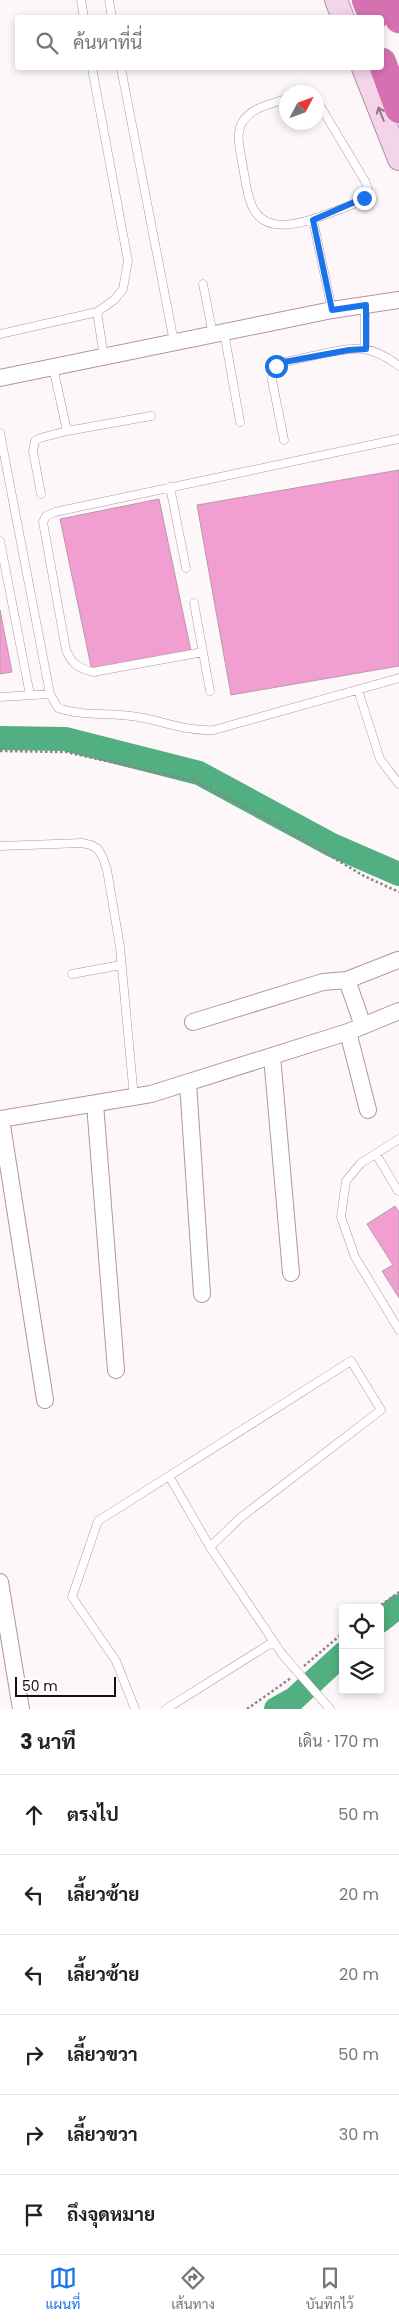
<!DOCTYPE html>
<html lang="th">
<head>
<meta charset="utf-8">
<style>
	:root { --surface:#fff; --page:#f6f6f6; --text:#222; --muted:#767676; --line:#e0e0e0; --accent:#1a73e8 }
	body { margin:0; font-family:Poppins,Sarabun,sans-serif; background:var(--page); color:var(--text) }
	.controls { position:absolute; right:15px; bottom:15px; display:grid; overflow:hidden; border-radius:5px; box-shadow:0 2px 8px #0003 }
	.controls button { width:45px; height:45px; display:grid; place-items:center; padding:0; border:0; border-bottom:1px solid var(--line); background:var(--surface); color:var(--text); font:25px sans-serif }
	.compass { position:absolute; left:279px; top:85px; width:45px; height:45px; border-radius:50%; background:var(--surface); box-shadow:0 2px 8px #0003; rotate:49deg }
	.scale { position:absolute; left:15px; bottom:12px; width:101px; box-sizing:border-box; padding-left:5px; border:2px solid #180d14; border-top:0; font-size:14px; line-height:18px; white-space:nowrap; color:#180d14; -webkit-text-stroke:4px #fff; paint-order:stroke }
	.stop { position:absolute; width:15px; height:15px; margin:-11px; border:4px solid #1a73e8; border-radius:50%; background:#fff }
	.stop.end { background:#1a73e8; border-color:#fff; box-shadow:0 1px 5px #0008 }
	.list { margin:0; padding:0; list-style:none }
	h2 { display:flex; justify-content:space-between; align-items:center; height:65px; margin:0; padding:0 20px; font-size:21px }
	h2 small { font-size:16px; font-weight:400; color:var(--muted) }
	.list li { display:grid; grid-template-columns:32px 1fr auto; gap:15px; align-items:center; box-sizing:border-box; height:80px; padding:0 20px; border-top:1px solid var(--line) }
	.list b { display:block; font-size:19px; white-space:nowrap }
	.list em { font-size:16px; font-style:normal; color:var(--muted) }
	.icon { flex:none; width:28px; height:28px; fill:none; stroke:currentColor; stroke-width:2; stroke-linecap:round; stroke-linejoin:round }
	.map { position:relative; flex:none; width:399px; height:1709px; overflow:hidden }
	.search { position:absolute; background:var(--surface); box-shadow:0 2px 8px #0003; left:15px; right:15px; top:15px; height:55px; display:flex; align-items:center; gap:12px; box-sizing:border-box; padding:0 18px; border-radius:5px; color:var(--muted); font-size:19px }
	.sheet { height:545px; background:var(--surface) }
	nav { display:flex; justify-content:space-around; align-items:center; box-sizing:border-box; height:70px; border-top:1px solid var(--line); background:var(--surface); font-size:14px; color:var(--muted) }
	nav a { display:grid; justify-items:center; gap:2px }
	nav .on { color:var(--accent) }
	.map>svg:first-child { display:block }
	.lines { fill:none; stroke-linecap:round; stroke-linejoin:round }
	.river { stroke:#51af81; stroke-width:24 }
	.building { fill:#f09fd0; stroke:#b999ab }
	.lane-casing { stroke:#b393a5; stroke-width:9 }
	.street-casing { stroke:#b393a5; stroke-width:18 }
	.secondary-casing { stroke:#b393a5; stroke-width:24 }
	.highway-casing { stroke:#d5d3d5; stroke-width:29 }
	.path { stroke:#8c8488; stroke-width:2.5; stroke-dasharray:2.5 2.5; stroke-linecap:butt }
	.lane { stroke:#fff; stroke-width:8 }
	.street { stroke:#fff; stroke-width:16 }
	.secondary { stroke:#f3d4e8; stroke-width:22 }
	.highway { stroke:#d671b1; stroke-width:28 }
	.oneway { stroke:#907a89 }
	.route { stroke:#1a73e8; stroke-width:6 }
</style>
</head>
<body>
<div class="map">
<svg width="399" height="1709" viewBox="0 0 399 1709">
	<rect width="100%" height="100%" fill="#fef7fa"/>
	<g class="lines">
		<path class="river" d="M0,738L65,739L199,773L332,845L399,874
			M380,1621L399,1606
			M276,1709L294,1699L343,1654"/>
	</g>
	<path class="building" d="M399,470V666L231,695L197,505Z
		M159,499L191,651L92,671L60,519Z
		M0,610L12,672L0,674Z
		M395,1206L399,1212V1298L382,1271L393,1265L367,1224Z"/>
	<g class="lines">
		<defs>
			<path id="lane" d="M81,0L84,18
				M109,0L112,18
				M121,68L174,342
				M286,99C272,104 252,107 243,121C235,133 240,149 242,162C245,176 246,193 252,206C265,236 304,223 327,214C340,209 357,205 367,194L368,189L365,181L316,99
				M313,220L332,310
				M203,284L213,335
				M365,305V349
				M97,312L104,357
				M224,332L240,422
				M0,334L97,312L114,300L123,289L128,261L92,68
				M53,367L67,431L151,416
				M0,433L50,694L58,708C81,716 107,713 131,716C159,719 185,732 214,730L399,678
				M284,440L272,380C272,370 275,367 284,362C307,358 341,347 364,349C376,351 390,359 399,366
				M170,487L186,568
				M41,494L33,451L35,441L40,438L67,431
				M0,541L30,695
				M194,603L210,691
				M203,652L93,672C78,668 72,664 66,650L43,522L46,516L55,512L399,439
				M358,690L380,759L399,784
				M0,697L50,694
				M0,846L82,843L91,845L98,849L103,858L107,870L120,947L134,1098
				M72,974L121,965
				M399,1139L361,1163L346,1181L341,1217L355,1257L399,1330
				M376,1154L398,1191
				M169,1476L210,1547L282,1654L330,1709
				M135,1709L116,1661L72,1597L98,1521L351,1361L381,1410L240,1518L210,1547
				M166,1709L273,1642"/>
			<path id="street" d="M0,378L332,310L399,300
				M347,980L398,960
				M193,1022L323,982L347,980L363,1026
				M348,1032L368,1110
				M272,1056L291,1273
				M188,1083L202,1294
				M95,1104L116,1370
				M0,1119L151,1094L348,1032L399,1011
				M1,1119L45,1400
				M0,1582L21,1709"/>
			<path id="secondary" d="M336,0L343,18
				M363,68L399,159"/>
			<path id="highway" d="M366,0L373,18
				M392,0L399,19
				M382,62L399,109"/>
		</defs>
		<use href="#lane" class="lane-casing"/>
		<use href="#street" class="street-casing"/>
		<use href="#secondary" class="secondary-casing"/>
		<use href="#highway" class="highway-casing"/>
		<path class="path" d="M0,751L66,752L195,781L273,822L364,876L399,892
			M377,1608L399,1592
			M304,1666L343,1633
			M247,1709L291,1678"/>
		<use href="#lane" class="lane"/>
		<use href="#street" class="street"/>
		<use href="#secondary" class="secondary"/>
		<use href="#highway" class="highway"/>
	</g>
	<defs><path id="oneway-shaft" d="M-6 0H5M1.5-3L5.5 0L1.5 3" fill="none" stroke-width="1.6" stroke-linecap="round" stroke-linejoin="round" transform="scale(1.25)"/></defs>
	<use class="oneway" href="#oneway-shaft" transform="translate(381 114) rotate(-112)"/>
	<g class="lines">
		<path class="route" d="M276,366L284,362L349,350L366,349V305L332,310L313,220L364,198"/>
	</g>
</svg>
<div class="controls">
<button><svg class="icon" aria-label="locate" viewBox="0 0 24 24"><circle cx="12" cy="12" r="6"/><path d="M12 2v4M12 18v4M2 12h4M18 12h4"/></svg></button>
<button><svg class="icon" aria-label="layers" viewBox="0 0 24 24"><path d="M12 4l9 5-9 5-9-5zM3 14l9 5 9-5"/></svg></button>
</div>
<svg class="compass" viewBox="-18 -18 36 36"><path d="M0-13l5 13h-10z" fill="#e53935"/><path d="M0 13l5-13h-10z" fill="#767676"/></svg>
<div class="scale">50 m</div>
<div class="stop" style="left:276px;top:366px"></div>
<div class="stop end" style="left:364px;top:198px"></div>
<div class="search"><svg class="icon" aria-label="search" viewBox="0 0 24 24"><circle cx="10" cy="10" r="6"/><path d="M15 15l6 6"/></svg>ค้นหาที่นี่</div>
</div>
<section class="sheet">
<h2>3 นาที<small>เดิน · 170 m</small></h2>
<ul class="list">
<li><svg class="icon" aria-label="ahead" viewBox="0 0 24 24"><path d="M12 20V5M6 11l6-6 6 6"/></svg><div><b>ตรงไป</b></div><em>50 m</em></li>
<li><svg class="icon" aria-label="left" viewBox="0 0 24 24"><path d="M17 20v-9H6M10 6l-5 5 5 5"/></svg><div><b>เลี้ยวซ้าย</b></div><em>20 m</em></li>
<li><svg class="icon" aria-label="left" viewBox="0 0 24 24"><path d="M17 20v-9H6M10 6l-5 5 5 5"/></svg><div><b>เลี้ยวซ้าย</b></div><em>20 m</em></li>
<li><svg class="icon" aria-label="right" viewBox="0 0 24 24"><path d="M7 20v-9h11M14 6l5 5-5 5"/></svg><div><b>เลี้ยวขวา</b></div><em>50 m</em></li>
<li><svg class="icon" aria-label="right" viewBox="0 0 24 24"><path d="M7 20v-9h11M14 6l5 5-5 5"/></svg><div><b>เลี้ยวขวา</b></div><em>30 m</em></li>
<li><svg class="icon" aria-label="arrive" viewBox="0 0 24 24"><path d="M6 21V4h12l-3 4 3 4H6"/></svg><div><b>ถึงจุดหมาย</b></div></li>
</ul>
</section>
<nav>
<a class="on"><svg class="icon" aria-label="map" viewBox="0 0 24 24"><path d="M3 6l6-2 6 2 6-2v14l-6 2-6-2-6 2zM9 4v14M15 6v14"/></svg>แผนที่</a>
<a><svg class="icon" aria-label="directions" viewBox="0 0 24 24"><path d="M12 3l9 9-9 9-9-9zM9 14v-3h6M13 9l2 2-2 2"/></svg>เส้นทาง</a>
<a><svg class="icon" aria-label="saved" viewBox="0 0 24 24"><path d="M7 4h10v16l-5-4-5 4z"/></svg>บันทึกไว้</a>
</nav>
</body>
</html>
